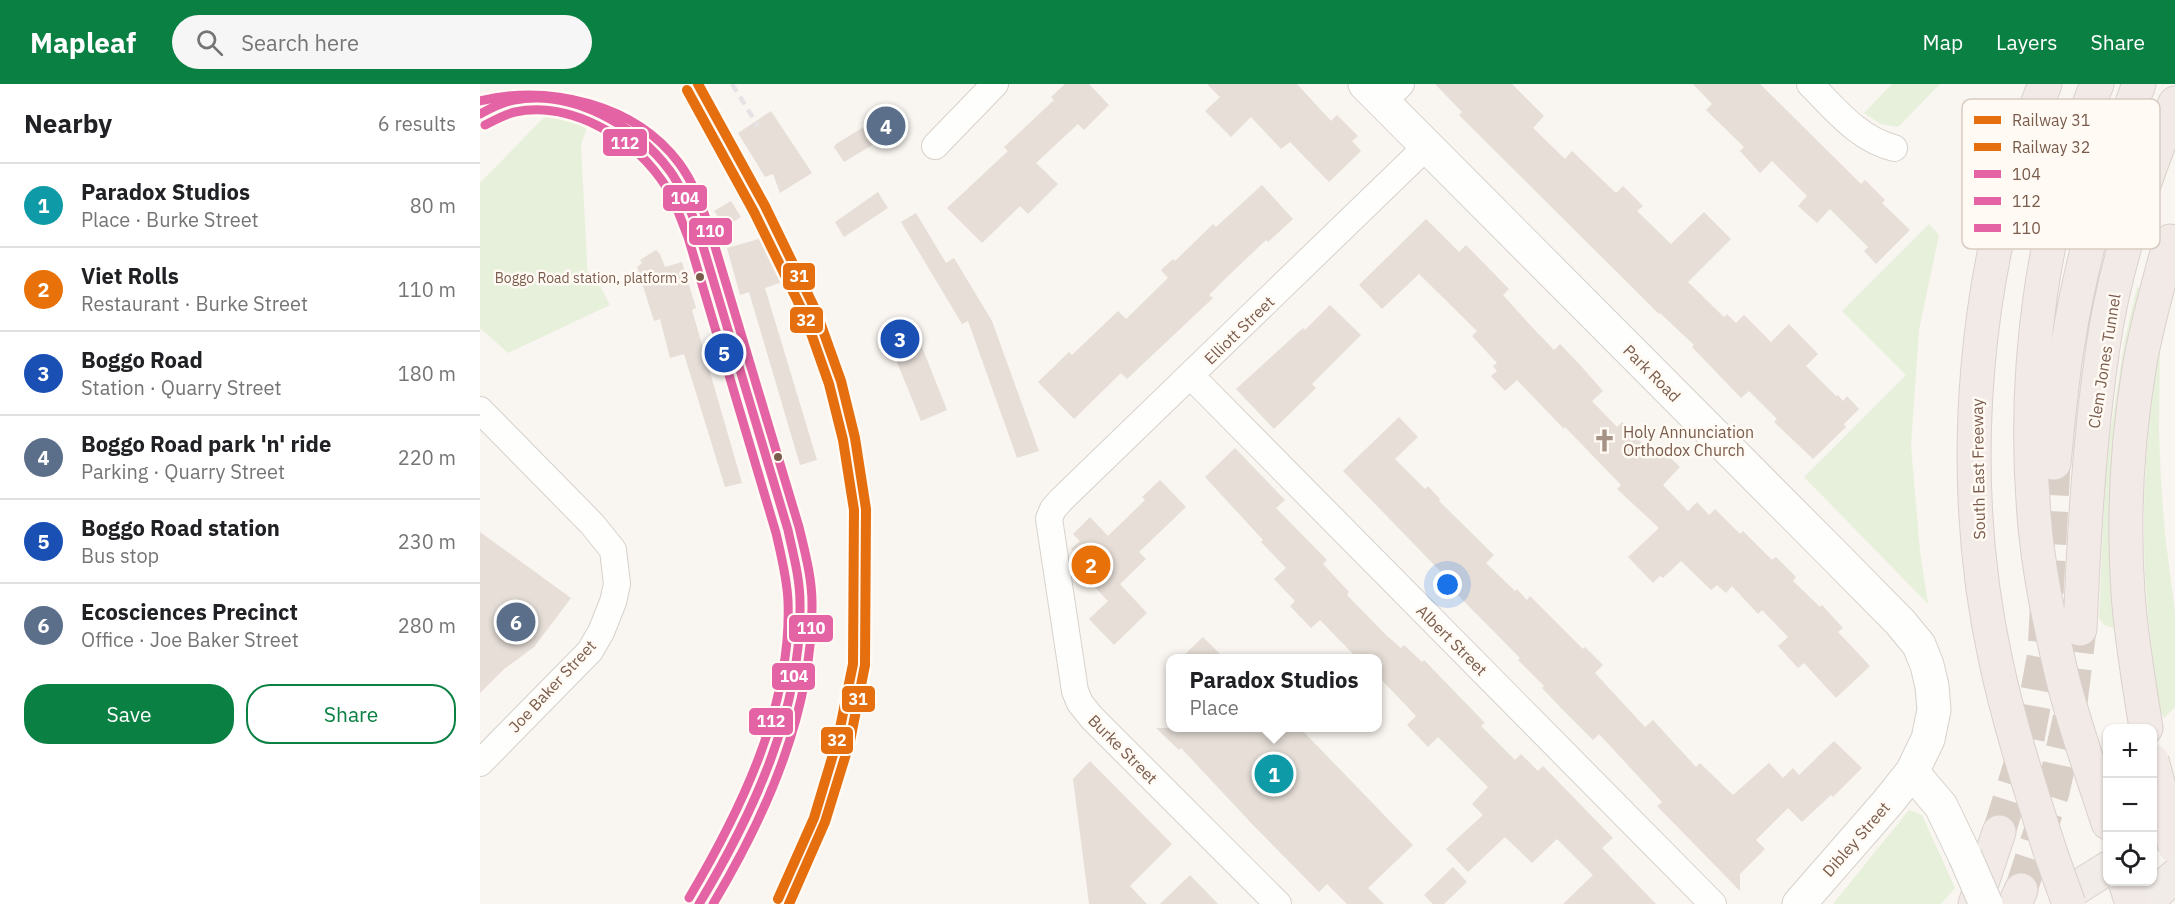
<!DOCTYPE html>
<html lang="en">
<head>
<meta charset="utf-8">
<style>
	:root { --surface:#fff; --page:#f6f6f6; --text:#202124; --muted:#757577; --line:#e0e0e0; --accent:#0b8043 }
	body { margin:0; font-family:"IBM Plex Sans",sans-serif; background:var(--page); color:var(--text) }
	.controls { position:absolute; right:18px; bottom:18px; display:grid; overflow:hidden; border-radius:12px; box-shadow:0 2px 4px #0004 }
	.controls button { width:54px; height:54px; display:grid; place-items:center; padding:0; border:0; border-bottom:2px solid var(--line); background:var(--surface); color:var(--text); font:30px sans-serif }
	.you { position:absolute; left:968px; top:501px; width:21px; height:21px; margin:-15px; border:4px solid #fff; border-radius:50%; background:#1a73e8; box-shadow:0 0 0 9px #1a73e833 }
	.badge { display:grid; place-items:center; width:39px; height:39px; border-radius:50%; background:var(--accent); color:#fff; font-size:20px; font-weight:700 }
	.pin { position:absolute; translate:-50% -50%; border:3px solid #fff; box-shadow:0 2px 6px #0006 }
	.popup { position:absolute; left:686px; top:570px; width:216px; height:78px; box-sizing:border-box; display:grid; place-content:center; border-radius:12px; background:var(--surface); filter:drop-shadow(0 2px 4px #0005); font-size:20px; white-space:nowrap; color:var(--muted) }
	.popup b { font-size:22px; color:var(--text) }
	.popup::after { content:''; position:absolute; left:50%; top:100%; margin-left:-12px; border:12px solid transparent; border-top-color:var(--surface) }
	.list { margin:0; padding:0; list-style:none }
	h2 { display:flex; justify-content:space-between; align-items:center; height:78px; margin:0; padding:0 24px; font-size:26px }
	h2 small { font-size:20px; font-weight:400; color:var(--muted) }
	.list li { display:grid; grid-template-columns:39px 1fr auto; gap:18px; align-items:center; box-sizing:border-box; height:84px; padding:0 24px; border-top:2px solid var(--line) }
	.list b { display:block; font-size:22px; white-space:nowrap }
	.list p { margin:0; font-size:20px; white-space:nowrap; color:var(--muted) }
	.list em { font-size:20px; font-style:normal; color:var(--muted) }
	.actions { display:flex; gap:12px; padding:18px 24px }
	.actions a { flex:1; padding:14px 0; border:2px solid var(--accent); border-radius:24px; text-align:center; font-size:21px; color:var(--accent) }
	.actions .main { background:var(--accent); color:#fff }
	.icon { flex:none; width:33px; height:33px; fill:none; stroke:currentColor; stroke-width:2; stroke-linecap:round; stroke-linejoin:round }
	.map { position:relative; flex:none; width:1695px; height:820px; overflow:hidden }
	header { display:flex; align-items:center; gap:36px; box-sizing:border-box; height:84px; padding:0 30px; background:var(--accent); color:#fff }
	header strong { font-size:28px }
	nav { display:flex; gap:33px; margin-inline-start:auto; font-size:21px }
	.search { width:420px; height:54px; background:var(--page); display:flex; align-items:center; gap:15px; box-sizing:border-box; padding:0 21px; border-radius:33px; color:var(--muted); font-size:22px }
	main { display:flex }
	aside { flex:1; background:var(--surface) }
	.map>svg:first-child { display:block }
	.green { fill:#e7f0db }
	.building { fill:#e6ded7 }
	.lines { fill:none; stroke-linecap:round; stroke-linejoin:round }
	.motorway-tunnel { stroke:#d9cfc7; stroke-width:33; stroke-dasharray:33 16; stroke-linecap:butt }
	.minor-casing { stroke:#d7d1cb; stroke-width:28 }
	.tertiary-casing { stroke:#d7d1cb; stroke-width:35 }
	.trunk-casing { stroke:#dad1cc; stroke-width:35 }
	.motorway-casing { stroke:#dad1cc; stroke-width:35 }
	.minor { stroke:#fefefd; stroke-width:26 }
	.tertiary { stroke:#fefefd; stroke-width:33 }
	.trunk { stroke:#f2ece8; stroke-width:33 }
	.motorway { stroke:#f2eae7; stroke-width:33 }
	.rail { stroke:#e6e3e7; stroke-width:4.5; stroke-dasharray:9 6; stroke-linecap:butt }
	.tertiary-bridge-casing { stroke:#d7d1cb; stroke-width:35; stroke-linecap:butt }
	.motorway-bridge-casing { stroke:#dad1cc; stroke-width:35; stroke-linecap:butt }
	.tertiary-bridge { stroke:#fefefd; stroke-width:33 }
	.motorway-bridge { stroke:#f2eae7; stroke-width:33 }
	.bus-1-casing { stroke:#fffaf3; stroke-width:14 }
	.bus-2-casing { stroke:#fffaf3; stroke-width:14 }
	.bus-3-casing { stroke:#fffaf3; stroke-width:14 }
	.bus-1 { stroke:#e463a4; stroke-width:9 }
	.bus-2 { stroke:#e463a4; stroke-width:9 }
	.bus-3 { stroke:#e463a4; stroke-width:9 }
	.rail-1-casing { stroke:#fffaf3; stroke-width:15 }
	.rail-2-casing { stroke:#fffaf3; stroke-width:15 }
	.rail-1 { stroke:#e56e0f; stroke-width:10 }
	.rail-2 { stroke:#e56e0f; stroke-width:10 }
	.bus-dot { fill:#7a5c4d; stroke:#fffaf3; stroke-width:2 }
	.labels { text-anchor:middle; stroke-width:5; stroke-linejoin:round; paint-order:stroke }
	.bus-label { font-size:14px; fill:#7a5c4d; stroke:#fffaf3; text-anchor:end }
	.street-label { font-size:16px; fill:#7a5c4d; stroke:#fffaf3 }
	.poi-label { font-size:16px; fill:#7a5c4d; stroke:#fffaf3; text-anchor:start }
	.key { fill:#fffaf3; stroke:#d7cbc1; stroke-width:1.5 }
	.key-label { font-size:16px; fill:#7a5c4d }
	.line-badge { stroke:#fffaf3; stroke-width:2 }
	.badge-label { font-size:16px; text-anchor:middle; font-weight:bold; fill:#fff }
</style>
</head>
<body>
<header>
<strong>Mapleaf</strong>
<div class="search"><svg class="icon" aria-label="search" viewBox="0 0 24 24"><circle cx="10" cy="10" r="6"/><path d="M15 15l6 6"/></svg>Search here</div>
<nav><a>Map</a><a>Layers</a><a>Share</a></nav>
</header>
<main>
<aside>
<h2>Nearby<small>6 results</small></h2>
<ul class="list">
<li><span class="badge" style="background:#0f9aa8">1</span><div><b>Paradox Studios</b><p>Place · Burke Street</p></div><em>80 m</em></li>
<li><span class="badge" style="background:#e8710a">2</span><div><b>Viet Rolls</b><p>Restaurant · Burke Street</p></div><em>110 m</em></li>
<li><span class="badge" style="background:#1a4fb4">3</span><div><b>Boggo Road</b><p>Station · Quarry Street</p></div><em>180 m</em></li>
<li><span class="badge" style="background:#5c6f8a">4</span><div><b>Boggo Road park 'n' ride</b><p>Parking · Quarry Street</p></div><em>220 m</em></li>
<li><span class="badge" style="background:#1a4fb4">5</span><div><b>Boggo Road station</b><p>Bus stop</p></div><em>230 m</em></li>
<li><span class="badge" style="background:#5c6f8a">6</span><div><b>Ecosciences Precinct</b><p>Office · Joe Baker Street</p></div><em>280 m</em></li>
</ul>
<div class="actions"><a class="main">Save</a><a>Share</a></div>
</aside>
<div class="map">
<svg width="1695" height="820" viewBox="0 0 1695 820">
	<rect width="100%" height="100%" fill="#f9f5f0"/>
	<path class="green" d="M1412,0H1460L1418,43L1401,40L1384,29Z
		M77,20L112,29L101,61L108,197L119,200L130,221L28,269L0,244V99Z
		M1449,140L1459,151L1439,246L1431,362L1440,467L1448,520L1324,393L1426,291L1362,227Z
		M1657,203L1665,205L1636,544C1627,543 1622,541 1619,533L1625,397L1630,351L1645,254Z
		M1680,253L1679,348L1681,397L1685,450L1695,529V623L1684,634L1680,626C1672,569 1664,511 1664,453C1663,386 1670,319 1680,253Z
		M1429,726L1442,731L1475,804L1461,820H1353Z"/>
	<path class="building" d="M585,0H609L629,21L604,46L598,40L556,79L578,100L548,130L540,122L502,159L467,124L528,67L524,63L574,16L571,13Z
		M727,0H817L851,37L857,31L878,52L872,57L881,67L849,98L810,58L801,65L771,33L751,53L725,27L740,13Z
		M955,0H1032L1064,32L1053,44L1085,75L1092,67L1136,109L1143,102L1163,122L1157,127L1191,160L1224,128L1251,155L1208,198L1244,233L1247,230L1256,239L1264,231L1291,258L1309,240L1338,270L1326,282L1356,312L1358,311L1363,317L1367,312L1379,325L1364,340L1366,343L1333,375L1294,338L1297,335L1269,307L1261,314L1212,263L1214,261L1180,229L1179,230L995,47L979,31L982,28Z
		M1213,0H1280L1381,100L1385,96L1405,116L1402,119L1430,146L1396,180L1384,167L1388,163L1350,125L1337,139L1318,122L1327,112L1292,77L1280,89L1260,67L1264,63L1226,26L1232,20Z
		M413,25L420,35L392,56L394,60L364,78L354,63L356,60Z
		M291,27L332,89L300,109L293,90L285,93L258,49Z
		M782,101L813,135L788,158L786,156L746,194L729,211L733,214L647,295L641,289L594,335L558,298L589,268L592,271L638,227L646,235L688,194L681,186L693,175L695,177L733,140L736,143Z
		M398,108L408,124L364,153L355,138Z
		M251,117L261,133L245,143L234,127Z
		M436,129L466,179L474,174L512,237L559,367L537,374L488,237L482,240L421,138Z
		M946,135L979,168L986,161L1029,205L1023,211L1050,241L1074,266L1080,260L1101,282L1123,307L1112,317L1137,343L1142,338L1172,369L1178,362L1200,383L1183,401L1208,427L1217,418L1229,431L1235,425L1260,450L1263,447L1292,476L1296,473L1316,493L1313,497L1340,523L1342,521L1363,544L1358,548L1390,582L1356,614L1324,579L1318,584L1298,562L1308,553L1282,526L1278,530L1252,502L1246,509L1237,501L1231,506L1201,477L1183,494L1180,492L1173,499L1148,473L1179,444L1137,405L1141,401L1085,343L1084,345L1037,296L1025,307L1011,292L1017,287L1013,282L1017,279L992,252L997,247L939,190L902,225L879,201Z
		M289,152L302,198L285,204L337,376L320,381L269,208L260,211L247,164Z
		M176,166L180,170L185,183L202,178L216,224L212,226L262,399L245,403L204,270L190,274L180,235L174,237L157,183L162,179L160,176Z
		M850,221L881,251L832,300L836,304L794,345L756,305L823,244L825,246Z
		M432,238L467,326L441,337L405,249Z
		M919,333L938,353L915,375L945,405L948,402L960,415L959,417L1014,471L1006,479L1035,507L1037,505L1047,516L1050,512L1103,565L1105,563L1123,581L1115,589L1165,643L1173,636L1216,683L1220,679L1253,711L1289,679L1303,694L1313,684L1319,691L1354,657L1382,684L1353,713L1351,711L1322,738L1308,724L1276,756L1285,765L1260,790V807L1177,722L1182,718L1119,650L1113,656L1080,623L1062,604L1064,602L1038,576L1040,574L961,494L964,491L863,387Z
		M755,364L805,416L796,424L847,476L843,480L869,508L867,511L906,551L921,564L924,561L942,578L944,576L1005,639L1001,642L1035,676L1041,670L1058,687L1063,682L1133,754L1122,764L1176,820H1083L1113,791L1077,755L1052,779L1025,753L988,788L966,765L1003,731L992,720L1008,703L958,653L948,663L927,641L936,632L897,591V574H877L840,536L831,544L810,522L815,517L794,495L806,484L781,458L783,456L725,393Z
		M680,396L706,423L659,468L666,475L640,500L667,529L634,561L609,535L628,517L605,493L611,486L591,465L600,457L593,450L610,433L628,452L665,416L662,413Z
		M0,448L91,514L54,563L23,586L0,609Z
		M723,553L744,574H701Z
		M676,644H820L933,761L888,804L904,820H867L847,800L839,808L773,741L701,664L699,666Z
		M610,677L692,760L650,802L667,820H609L593,695Z
		M973,783L987,798L964,820H953L944,811Z
		M710,791L738,820H680Z"/>
	<g class="lines">
		<path class="motorway-tunnel" d="M1519,748L1548,655L1564,569L1574,379
			M1541,806L1573,708L1589,635L1600,545"/>
		<defs>
			<path id="minor" d="M1330,0C1355,25 1378,55 1414,64
				M903,18L921,0
				M455,62L515,0
				M711,292L1233,820
				M0,326L112,440L133,466L137,500L133,518L121,548L110,567L0,679
				M798,820L612,634L600,619L595,607L569,435L573,425L582,415L947,62"/>
			<path id="tertiary" d="M885,0L1348,465L1420,538L1439,561L1447,581L1452,602L1454,626L1448,655L1432,688L1408,718L1319,820
				M1432,688L1461,722L1485,772"/>
			<path id="trunk" d="M1593,806L1628,784
				M1664,820L1695,792"/>
			<path id="motorway" d="M1565,0C1492,178 1475,391 1516,578C1530,643 1551,707 1571,770
				M1617,0C1562,135 1542,286 1554,431C1558,484 1569,536 1581,588C1593,639 1612,689 1628,739
				M1574,379C1578,341 1581,303 1587,265C1601,174 1627,86 1659,0
				M1600,545C1604,451 1609,357 1623,263C1635,179 1663,97 1695,19
				M1666,644C1659,599 1651,554 1648,509C1643,435 1647,358 1659,285C1666,242 1679,199 1690,157
				M1645,798L1652,820
				M1495,820L1519,748
				M1535,820L1541,806"/>
		</defs>
		<use href="#minor" class="minor-casing"/>
		<use href="#tertiary" class="tertiary-casing"/>
		<use href="#trunk" class="trunk-casing"/>
		<use href="#motorway" class="motorway-casing"/>
		<use href="#minor" class="minor"/>
		<use href="#tertiary" class="tertiary"/>
		<use href="#trunk" class="trunk"/>
		<use href="#motorway" class="motorway"/>
		<path class="rail" d="M252,0L278,42"/>
		<defs>
			<path id="tertiary-bridge" d="M1485,772L1506,820"/>
			<path id="motorway-bridge" d="M1672,676L1695,763
				M1571,770L1589,820"/>
		</defs>
		<use href="#tertiary-bridge" class="tertiary-bridge-casing"/>
		<use href="#motorway-bridge" class="motorway-bridge-casing"/>
		<use href="#tertiary-bridge" class="tertiary-bridge"/>
		<use href="#motorway-bridge" class="motorway-bridge"/>
		<defs>
			<path id="bus-1" d="M0,30C11,24 22,18 34,16C92,5 156,41 190,87C203,105 211,128 219,149L308,446C313,470 320,494 320,519C322,626 273,730 219,820"/>
			<path id="bus-2" d="M5,41C15,36 25,30 35,28C89,17 150,52 180,94C193,111 200,133 208,153L296,449C301,471 307,494 308,517C312,622 261,726 209,814"/>
			<path id="bus-3" d="M0,17C69,0 155,20 199,79C214,99 222,123 230,146L319,443C325,468 332,494 332,519C333,626 287,730 233,820"/>
		</defs>
		<use href="#bus-1" class="bus-1-casing"/>
		<use href="#bus-2" class="bus-2-casing"/>
		<use href="#bus-3" class="bus-3-casing"/>
		<use href="#bus-1" class="bus-1"/>
		<use href="#bus-2" class="bus-2"/>
		<use href="#bus-3" class="bus-3"/>
		<defs>
			<path id="rail-1" d="M218,0L285,122L336,227L361,297L375,354L386,425L385,581L370,657L345,738L309,820"/>
			<path id="rail-2" d="M207,6L274,128L325,232L349,300L363,356L374,426L373,580L358,654L334,734L298,815"/>
		</defs>
		<use href="#rail-1" class="rail-1-casing"/>
		<use href="#rail-2" class="rail-2-casing"/>
		<use href="#rail-1" class="rail-1"/>
		<use href="#rail-2" class="rail-2"/>
	</g>
	<defs>
		<symbol id="church-bare" viewBox="-9 -9 18 18"><path d="M-1.2-6h2.4v3.5h3.3v2.4h-3.3V6h-2.4V-.1h-3.3v-2.4h3.3Z" fill="#a69286" stroke="#fffaf3" stroke-width="2.5" paint-order="stroke"/></symbol>
	</defs>
	<g fill-rule="evenodd">
		<use href="#church-bare" x="1108" y="340" width="33" height="33"/>
	</g>
	<g class="bus-dot">
		<circle cx="220" cy="193" r="5"/>
		<circle cx="298" cy="373" r="5"/>
	</g>
	<g class="labels">
		<g class="bus-label">
			<text x="209" y="199">Boggo Road station, platform 3</text>
		</g>
		<g class="street-label">
			<text transform="translate(759 246) rotate(-44)" y="6">Elliott Street</text>
			<text transform="translate(1624 277) rotate(-81)" y="6">Clem Jones Tunnel</text>
			<text transform="translate(1172 289) rotate(45)" y="6">Park Road</text>
			<text transform="translate(1498 385) rotate(-91)" y="6">South East Freeway</text>
			<text transform="translate(972 556) rotate(45)" y="6">Albert Street</text>
			<text transform="translate(72 602) rotate(-47)" y="6">Joe Baker Street</text>
			<text transform="translate(643 665) rotate(45)" y="6">Burke Street</text>
			<text transform="translate(1376 755) rotate(-49)" y="6">Dibley Street</text>
		</g>
		<g class="poi-label">
			<text x="1143" y="354">Holy Annunciation<tspan x="1143" dy="18">Orthodox Church</tspan></text>
		</g>
	</g>
	<rect x="1482" y="15" width="198" height="150" rx="9" class="key"/>
	<rect x="1494" y="32" width="27" height="8" fill="#e56e0f"/>
	<rect x="1494" y="59" width="27" height="8" fill="#e56e0f"/>
	<rect x="1494" y="86" width="27" height="8" fill="#e463a4"/>
	<rect x="1494" y="113" width="27" height="8" fill="#e463a4"/>
	<rect x="1494" y="140" width="27" height="8" fill="#e463a4"/>
	<g class="key-label">
		<text x="1532" y="42">Railway 31</text>
		<text x="1532" y="69">Railway 32</text>
		<text x="1532" y="96">104</text>
		<text x="1532" y="123">112</text>
		<text x="1532" y="150">110</text>
	</g>
	<g class="line-badge">
		<rect x="122" y="44" width="46" height="29" rx="6" fill="#e463a4"/>
		<rect x="182" y="100" width="46" height="28" rx="6" fill="#e463a4"/>
		<rect x="208" y="133" width="45" height="29" rx="6" fill="#e463a4"/>
		<rect x="302" y="178" width="34" height="29" rx="6" fill="#e56e0f"/>
		<rect x="309" y="222" width="35" height="28" rx="6" fill="#e56e0f"/>
		<rect x="308" y="530" width="46" height="29" rx="6" fill="#e463a4"/>
		<rect x="291" y="578" width="45" height="29" rx="6" fill="#e463a4"/>
		<rect x="361" y="601" width="35" height="28" rx="6" fill="#e56e0f"/>
		<rect x="268" y="623" width="46" height="29" rx="6" fill="#e463a4"/>
		<rect x="340" y="642" width="34" height="29" rx="6" fill="#e56e0f"/>
	</g>
	<g class="badge-label">
		<text x="145" y="65">112</text>
		<text x="205" y="120">104</text>
		<text x="230" y="153">110</text>
		<text x="319" y="198">31</text>
		<text x="326" y="242">32</text>
		<text x="331" y="550">110</text>
		<text x="314" y="598">104</text>
		<text x="378" y="621">31</text>
		<text x="291" y="643">112</text>
		<text x="357" y="662">32</text>
	</g>
</svg>
<div class="controls">
<button>+</button>
<button>−</button>
<button><svg class="icon" aria-label="locate" viewBox="0 0 24 24"><circle cx="12" cy="12" r="6"/><path d="M12 2v4M12 18v4M2 12h4M18 12h4"/></svg></button>
</div>
<div class="you"></div>
<div class="pin badge" style="left:794px;top:690px;background:#0f9aa8">1</div>
<div class="popup"><b>Paradox Studios</b>Place</div>
<div class="pin badge" style="left:611px;top:481px;background:#e8710a">2</div>
<div class="pin badge" style="left:420px;top:255px;background:#1a4fb4">3</div>
<div class="pin badge" style="left:406px;top:42px;background:#5c6f8a">4</div>
<div class="pin badge" style="left:244px;top:269px;background:#1a4fb4">5</div>
<div class="pin badge" style="left:36px;top:538px;background:#5c6f8a">6</div>
</div>
</main>
</body>
</html>
